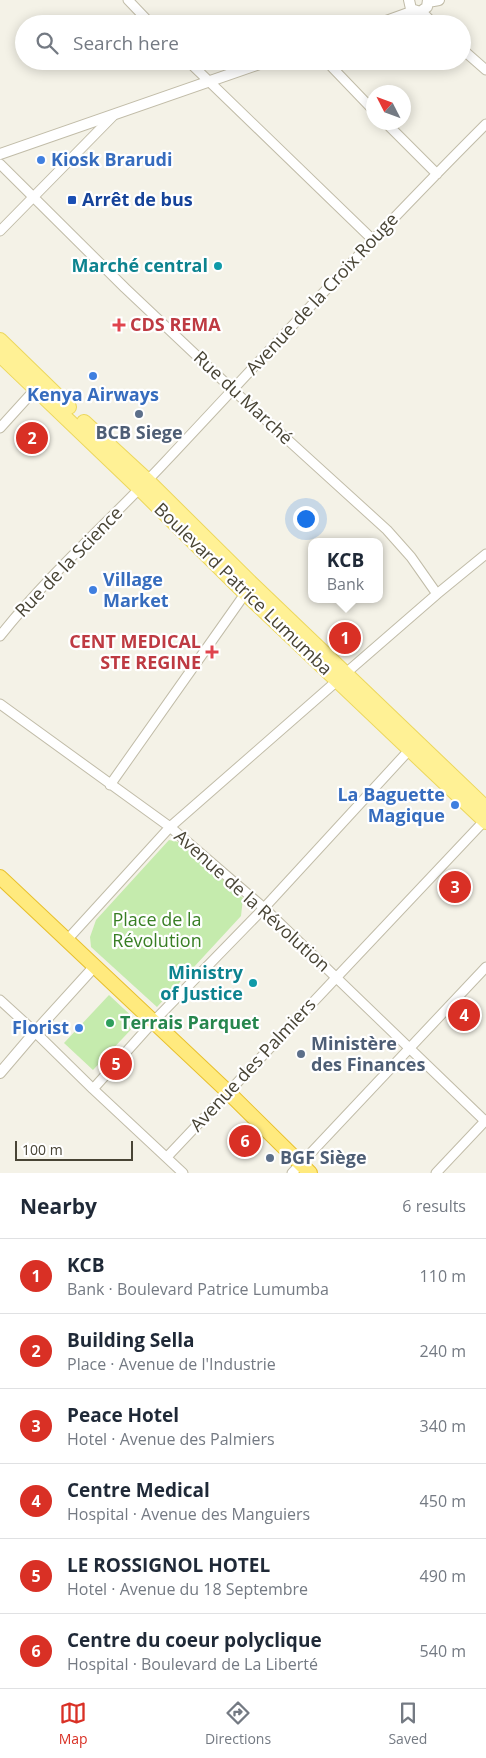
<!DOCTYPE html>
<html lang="en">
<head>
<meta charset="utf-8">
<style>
	:root { --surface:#fff; --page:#f6f6f7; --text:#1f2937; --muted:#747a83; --line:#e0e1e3; --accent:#d93025 }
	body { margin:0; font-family:"Open Sans",sans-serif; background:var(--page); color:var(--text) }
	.compass { position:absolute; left:366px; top:85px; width:45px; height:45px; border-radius:50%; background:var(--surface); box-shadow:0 2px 12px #0003; rotate:312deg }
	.scale { position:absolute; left:15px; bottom:12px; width:118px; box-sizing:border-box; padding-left:5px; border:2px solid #484435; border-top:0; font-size:14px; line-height:18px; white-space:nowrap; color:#484435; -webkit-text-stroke:4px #fff; paint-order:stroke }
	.you { position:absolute; left:305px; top:518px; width:18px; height:18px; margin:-12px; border:4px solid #fff; border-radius:50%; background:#1a73e8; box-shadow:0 0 0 8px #1a73e833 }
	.badge { display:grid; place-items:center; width:32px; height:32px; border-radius:50%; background:var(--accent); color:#fff; font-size:16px; font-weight:700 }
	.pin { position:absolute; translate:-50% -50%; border:2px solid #fff; box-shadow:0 1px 5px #0006 }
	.popup { position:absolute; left:308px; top:538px; width:75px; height:65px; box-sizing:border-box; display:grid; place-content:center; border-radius:10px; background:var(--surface); filter:drop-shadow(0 1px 4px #0005); font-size:16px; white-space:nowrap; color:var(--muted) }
	.popup b { font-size:19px; color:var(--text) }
	.popup::after { content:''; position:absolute; left:50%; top:100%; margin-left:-10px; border:10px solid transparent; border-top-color:var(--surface) }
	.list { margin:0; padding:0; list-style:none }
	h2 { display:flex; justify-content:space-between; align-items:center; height:65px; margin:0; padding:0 20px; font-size:21px }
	h2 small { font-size:16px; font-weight:400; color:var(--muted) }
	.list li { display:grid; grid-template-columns:32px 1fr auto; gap:15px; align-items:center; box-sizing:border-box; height:75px; padding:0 20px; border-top:1px solid var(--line) }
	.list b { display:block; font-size:19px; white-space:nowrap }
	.list p { margin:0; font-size:16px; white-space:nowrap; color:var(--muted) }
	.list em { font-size:16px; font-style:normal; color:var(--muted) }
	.icon { flex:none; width:28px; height:28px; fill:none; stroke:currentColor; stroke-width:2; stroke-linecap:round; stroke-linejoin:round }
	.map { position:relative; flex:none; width:486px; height:1173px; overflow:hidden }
	.search { position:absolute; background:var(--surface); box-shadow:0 2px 12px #0003; left:15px; right:15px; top:15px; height:55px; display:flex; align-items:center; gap:12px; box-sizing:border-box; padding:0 18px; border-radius:28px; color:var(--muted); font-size:19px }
	.sheet { height:515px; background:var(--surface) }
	nav { display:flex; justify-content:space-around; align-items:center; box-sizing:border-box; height:70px; border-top:1px solid var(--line); background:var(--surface); font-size:14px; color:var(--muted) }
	nav a { display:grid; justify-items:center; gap:2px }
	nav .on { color:var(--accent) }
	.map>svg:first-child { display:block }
	.green { fill:#c5ebad }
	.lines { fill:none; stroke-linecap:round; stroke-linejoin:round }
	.minor-casing { stroke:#c1bca8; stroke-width:11 }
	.tertiary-casing { stroke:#c1bca8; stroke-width:12 }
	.primary-casing { stroke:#ecd75d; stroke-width:16 }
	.trunk-casing { stroke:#e8c02d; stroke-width:16 }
	.minor { stroke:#fff; stroke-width:9 }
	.tertiary { stroke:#fff; stroke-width:10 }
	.primary { stroke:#fff195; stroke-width:14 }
	.trunk { stroke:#ffea7e; stroke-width:14 }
	.shop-dot { fill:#3f7fe0; stroke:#fff; stroke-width:2 }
	.transit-dot { fill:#1a4fb4; stroke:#fff; stroke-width:2 }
	.culture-dot { fill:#0f9aa8; stroke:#fff; stroke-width:2 }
	.health-dot { fill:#e0444e; stroke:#fff; stroke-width:2 }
	.service-dot { fill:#5c6f8a; stroke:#fff; stroke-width:2 }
	.leisure-dot { fill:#2e9e5b; stroke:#fff; stroke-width:2 }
	.labels { text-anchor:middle; stroke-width:4.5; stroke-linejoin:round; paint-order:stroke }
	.shop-label { font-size:18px; font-weight:bold; fill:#366cbe; stroke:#fff; text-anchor:start }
	.transit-label { font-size:18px; font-weight:bold; fill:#164399; stroke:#fff; text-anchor:start }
	.culture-label { font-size:18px; font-weight:bold; fill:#0d838f; stroke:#fff; text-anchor:end }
	.street-label { font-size:18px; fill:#484435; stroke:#fff }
	.health-label { font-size:18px; font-weight:bold; fill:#be3a42; stroke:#fff; text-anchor:start }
	.service-label { font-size:18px; font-weight:bold; fill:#4e5e75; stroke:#fff; text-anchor:start }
	.park-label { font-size:18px; fill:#387e24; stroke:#fff }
	.leisure-label { font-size:18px; font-weight:bold; fill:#27864d; stroke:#fff; text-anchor:start }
</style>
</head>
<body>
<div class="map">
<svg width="486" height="1173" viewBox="0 0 486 1173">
	<rect width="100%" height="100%" fill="#f4f2e7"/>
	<path class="green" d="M169,840L184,843L243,898L241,916L157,1007L91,947L90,937L96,920Z
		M109,995L138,1022L93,1070L64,1043Z"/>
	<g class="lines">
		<defs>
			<path id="minor" d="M128,0L151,24
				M422,12L434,24
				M462,49L486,70
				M188,61L372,239
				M326,61L374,111
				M385,122L437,174
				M0,164L125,288L233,390L387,530L411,557L437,594
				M0,231L113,116
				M0,428L39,385
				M0,636C50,573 111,520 166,461C272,348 376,234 486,124
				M0,704L170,827L264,908L485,1121
				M110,785L247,591
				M66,941L170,827L346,673L437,594L486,554
				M0,1000L35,1032L93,1089L183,1173
				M93,1089L153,1022L264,908L412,747
				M167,1157L486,819
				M292,1173L486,967
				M436,1173L486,1120"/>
			<path id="tertiary" d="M409,0L411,9L420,12L427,7L428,0
				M428,2L439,0
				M378,24L414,11
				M0,154L268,61
				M0,1073L35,1032L94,967"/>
			<path id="primary" d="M0,340L69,407
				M0,355L140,489L245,593L486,822
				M84,422L148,481L252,584L486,808"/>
			<path id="trunk" d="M0,877L227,1091L310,1173"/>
		</defs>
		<use href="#minor" class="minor-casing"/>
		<use href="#tertiary" class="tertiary-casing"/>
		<use href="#primary" class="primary-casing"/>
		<use href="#trunk" class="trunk-casing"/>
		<use href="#minor" class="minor"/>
		<use href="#tertiary" class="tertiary"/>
		<use href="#primary" class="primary"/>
		<use href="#trunk" class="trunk"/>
	</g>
	<g class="shop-dot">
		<circle cx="41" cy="160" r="5"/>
		<circle cx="93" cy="376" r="5"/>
		<circle cx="93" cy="590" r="5"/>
		<circle cx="455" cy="805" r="5"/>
		<circle cx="79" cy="1028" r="5"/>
	</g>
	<rect class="transit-dot" x="67" y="195" width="10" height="10" rx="2.5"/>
	<g class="culture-dot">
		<circle cx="218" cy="266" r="5"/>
		<circle cx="253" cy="983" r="5"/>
	</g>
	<g class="health-dot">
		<path d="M116.5 317.5h5v5h5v5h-5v5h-5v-5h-5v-5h5z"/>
		<path d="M209.5 644.5h5v5h5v5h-5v5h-5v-5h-5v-5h5z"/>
	</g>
	<g class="service-dot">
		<circle cx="139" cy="414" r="5"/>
		<circle cx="301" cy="1054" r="5"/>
		<circle cx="270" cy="1158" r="5"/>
	</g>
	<circle class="leisure-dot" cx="110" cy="1023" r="5"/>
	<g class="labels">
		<g class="shop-label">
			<text x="51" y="166">Kiosk Brarudi</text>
			<text x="93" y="401" text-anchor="middle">Kenya Airways</text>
			<text x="103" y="586">Village<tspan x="103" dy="21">Market</tspan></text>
			<text x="445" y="801" text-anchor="end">La Baguette<tspan x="445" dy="21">Magique</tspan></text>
			<text x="69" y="1034" text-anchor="end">Florist</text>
		</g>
		<g class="transit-label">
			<text x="82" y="206">Arrêt de bus</text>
		</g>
		<g class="culture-label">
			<text x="208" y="272">Marché central</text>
			<text x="243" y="979">Ministry<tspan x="243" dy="21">of Justice</tspan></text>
		</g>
		<g class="street-label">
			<text transform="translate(322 294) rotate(-47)" y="6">Avenue de la Croix Rouge</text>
			<text transform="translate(243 398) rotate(43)" y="6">Rue du Marché</text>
			<text transform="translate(69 562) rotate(-46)" y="6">Rue de la Science</text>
			<text transform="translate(243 589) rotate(44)" y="6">Boulevard Patrice Lumumba</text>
			<text transform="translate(252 901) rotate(42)" y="6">Avenue de la Révolution</text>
			<text transform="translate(253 1065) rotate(-47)" y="6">Avenue des Palmiers</text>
		</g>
		<g class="health-label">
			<text x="130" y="331">CDS REMA</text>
			<text x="201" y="648" text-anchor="end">CENT MEDICAL<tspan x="201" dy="21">STE REGINE</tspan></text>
		</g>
		<g class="service-label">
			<text x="139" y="439" text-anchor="middle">BCB Siege</text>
			<text x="311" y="1050">Ministère<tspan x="311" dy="21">des Finances</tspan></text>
			<text x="280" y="1164">BGF Siège</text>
		</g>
		<g class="park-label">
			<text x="157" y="926">Place de la<tspan x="157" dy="21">Révolution</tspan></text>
		</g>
		<g class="leisure-label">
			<text x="120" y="1029">Terrais Parquet</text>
		</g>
	</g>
</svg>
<svg class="compass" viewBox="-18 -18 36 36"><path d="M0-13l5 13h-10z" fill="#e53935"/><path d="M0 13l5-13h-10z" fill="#747a83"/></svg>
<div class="scale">100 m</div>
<div class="you"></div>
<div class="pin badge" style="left:345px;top:638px">1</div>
<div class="popup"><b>KCB</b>Bank</div>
<div class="pin badge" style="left:32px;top:438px">2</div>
<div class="pin badge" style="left:455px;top:887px">3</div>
<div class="pin badge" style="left:464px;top:1015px">4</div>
<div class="pin badge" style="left:116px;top:1064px">5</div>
<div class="pin badge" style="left:245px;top:1141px">6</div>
<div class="search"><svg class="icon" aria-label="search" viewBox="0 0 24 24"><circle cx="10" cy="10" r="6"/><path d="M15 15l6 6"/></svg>Search here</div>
</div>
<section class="sheet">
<h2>Nearby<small>6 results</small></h2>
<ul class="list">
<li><span class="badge">1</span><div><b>KCB</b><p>Bank · Boulevard Patrice Lumumba</p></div><em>110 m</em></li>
<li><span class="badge">2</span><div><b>Building Sella</b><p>Place · Avenue de l'Industrie</p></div><em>240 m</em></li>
<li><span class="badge">3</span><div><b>Peace Hotel</b><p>Hotel · Avenue des Palmiers</p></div><em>340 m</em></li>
<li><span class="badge">4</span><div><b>Centre Medical</b><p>Hospital · Avenue des Manguiers</p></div><em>450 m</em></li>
<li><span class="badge">5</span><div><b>LE ROSSIGNOL HOTEL</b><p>Hotel · Avenue du 18 Septembre</p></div><em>490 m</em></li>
<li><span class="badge">6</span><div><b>Centre du coeur polyclique</b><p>Hospital · Boulevard de La Liberté</p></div><em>540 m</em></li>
</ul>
</section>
<nav>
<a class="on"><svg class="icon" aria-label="map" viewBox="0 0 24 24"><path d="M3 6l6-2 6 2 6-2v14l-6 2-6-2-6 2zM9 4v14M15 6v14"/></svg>Map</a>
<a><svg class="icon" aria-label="directions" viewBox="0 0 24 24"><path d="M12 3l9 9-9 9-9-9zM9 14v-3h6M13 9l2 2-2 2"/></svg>Directions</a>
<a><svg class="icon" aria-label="saved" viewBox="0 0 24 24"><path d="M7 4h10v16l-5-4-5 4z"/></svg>Saved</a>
</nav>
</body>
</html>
